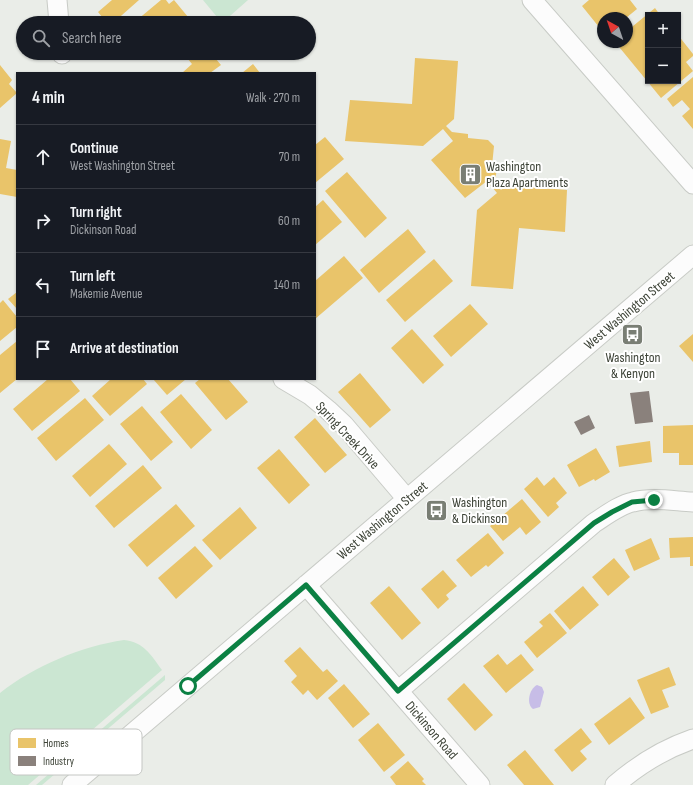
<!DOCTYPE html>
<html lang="en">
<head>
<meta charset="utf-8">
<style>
	:root { --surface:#171b24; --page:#20242c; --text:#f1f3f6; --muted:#9ea1a6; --line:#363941 }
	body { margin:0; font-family:"Sofia Sans Condensed",sans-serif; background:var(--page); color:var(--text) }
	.controls { position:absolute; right:12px; top:12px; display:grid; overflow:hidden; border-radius:0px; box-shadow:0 1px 3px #0004 }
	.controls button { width:36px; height:36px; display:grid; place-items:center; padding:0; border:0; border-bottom:1px solid var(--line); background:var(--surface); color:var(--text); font:20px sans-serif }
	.compass { position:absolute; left:597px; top:12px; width:36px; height:36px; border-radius:50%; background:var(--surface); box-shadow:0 1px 3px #0004; rotate:320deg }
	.stop { position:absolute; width:12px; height:12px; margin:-9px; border:3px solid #0b8043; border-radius:50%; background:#fff }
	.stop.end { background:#0b8043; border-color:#fff; box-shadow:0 1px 4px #0008 }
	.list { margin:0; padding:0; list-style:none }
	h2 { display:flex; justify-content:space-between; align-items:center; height:52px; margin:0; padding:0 16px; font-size:17px }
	h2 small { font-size:13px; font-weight:400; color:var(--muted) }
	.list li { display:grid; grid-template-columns:26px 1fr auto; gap:12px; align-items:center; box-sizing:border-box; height:64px; padding:0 16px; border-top:1px solid var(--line) }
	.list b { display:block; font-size:15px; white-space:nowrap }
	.list p { margin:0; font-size:13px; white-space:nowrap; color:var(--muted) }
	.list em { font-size:13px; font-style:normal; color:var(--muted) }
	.icon { flex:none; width:22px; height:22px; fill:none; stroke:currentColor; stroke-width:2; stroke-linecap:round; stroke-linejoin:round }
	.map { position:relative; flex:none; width:693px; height:785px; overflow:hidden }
	.search { position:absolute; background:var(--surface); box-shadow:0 1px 3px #0004; left:16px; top:16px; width:300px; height:44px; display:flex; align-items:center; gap:10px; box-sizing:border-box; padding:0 14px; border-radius:22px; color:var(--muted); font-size:15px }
	.panel { position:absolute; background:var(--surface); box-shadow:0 1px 3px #0004; left:16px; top:72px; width:300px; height:308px; border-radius:0px }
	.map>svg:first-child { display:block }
	.green { fill:#cbe6d2 }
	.water { fill:#c7bde7 }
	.homes { fill:#e9c46a }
	.industry { fill:#8a817c }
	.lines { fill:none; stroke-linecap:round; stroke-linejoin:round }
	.minor-casing { stroke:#c8cbc6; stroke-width:21 }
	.minor { stroke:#fcfcfc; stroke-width:19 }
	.route { stroke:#0b8043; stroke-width:5 }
	.labels { text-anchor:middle; stroke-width:4; stroke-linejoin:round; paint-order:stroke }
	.poi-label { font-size:14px; fill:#3c4236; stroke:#fff; text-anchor:start }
	.street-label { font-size:14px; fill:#3c4236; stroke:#fff }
	.key { fill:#fff; stroke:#c4c6c3; stroke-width:1 }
	.key-label { font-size:11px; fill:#3c4236 }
</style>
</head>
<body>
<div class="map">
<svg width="693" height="785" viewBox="0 0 693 785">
	<rect width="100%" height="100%" fill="#eaede8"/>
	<path class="green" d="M203,0H248L222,23Z
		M124,640C144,642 151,655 162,670L28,785H0V693C34,666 82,646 124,640Z
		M165,675V680L42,785H36Z"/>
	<path class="water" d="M537,685L542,687L544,692L540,707L533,709C526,704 529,689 537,685Z"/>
	<path class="homes" d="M112,0H139L113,23H107L98,12Z
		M161,0H166L169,4L174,0L193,23H140L137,20Z
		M589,0H630L637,9L626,18H603V32L582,6Z
		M655,8L660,15H648V81H678V35L693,54V56L686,62L693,71L661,98L615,42H627V31Z
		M183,53H211L221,65L210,73H182L192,64Z
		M415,58L458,61L454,119L446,126L452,132L468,134V138L488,140L494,146L492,166L497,167L495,183L501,190L506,185L567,190L565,232L519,228L513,289L471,286L477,210L497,193L487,181L465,198L431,160L453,141L443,129L423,146L345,141L350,100L412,104Z
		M253,64L260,73H242Z
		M0,65L12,80L9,84L17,93L0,108Z
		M693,77V129L682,116L690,109L682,100L673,107L667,99Z
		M325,137L344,159L315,183V145Z
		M0,139L11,141L6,168L17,170V197L0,194Z
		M347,172L387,218L365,238L325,191Z
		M323,200L342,222L315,245V207Z
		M408,229L426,252L379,293L360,270Z
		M344,256L363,278L315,319V281Z
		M434,259L453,281L405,322L386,300Z
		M17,292V309L8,299Z
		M3,300L17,317V327L0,341V303Z
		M470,304L488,324L451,357L433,336Z
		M412,329L444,365L423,384L391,348Z
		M693,334V362L679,346Z
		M17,341V379L0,393V355Z
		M360,373L391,410L370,428L338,392Z
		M48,379H70L80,391L32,431L13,409Z
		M111,379H143L147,384L110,416L92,396Z
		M153,379H186L167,395Z
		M200,379H228L248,402L226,420L195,383Z
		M181,394L212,430L191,449L160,412Z
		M85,398L104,420L56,461L37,438Z
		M142,406L173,442L151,461L120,424Z
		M315,418L347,455L325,473L294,437Z
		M693,425V465H679V453H663V426Z
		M650,441L652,462L619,467L616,446Z
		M109,444L127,464L90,497L72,476Z
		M596,448L610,472L595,481L594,479L579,487L567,465Z
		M279,449L310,485L289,504L257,468Z
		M143,465L162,488L114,528L95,506Z
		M537,477L544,486L554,477L567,493L556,503L559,507L548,517L524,489Z
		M522,499L541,522L526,535L520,527L503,541L490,526Z
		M176,504L195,526L147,567L128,545Z
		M240,507L257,528L220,560L202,540Z
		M488,533L504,553L488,567L486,565L471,577L456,560Z
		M693,537V566H690V557L670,558L669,538Z
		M651,538L660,559L634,571L625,550Z
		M195,546L213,566L176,599L158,578Z
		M614,558L630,577L608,596L592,577Z
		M443,570L457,586L446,595L449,599L438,609L421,589Z
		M389,586L421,623L402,640L370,603Z
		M583,586L599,605L570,630L554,611Z
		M550,613L567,633L537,658L524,642L543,626L539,622Z
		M300,647L323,672L327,669L338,681L317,700L308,690L303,695L291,682L297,676L284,661Z
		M498,654L507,665L521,654L534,670L506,693L483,666Z
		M669,667L676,685L662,690L669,707L651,714L637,680Z
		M464,683L493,715L475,731L447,699Z
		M344,684L370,714L353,728L328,698Z
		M630,697L645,718L609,745L594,724Z
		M378,723L405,755L384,772L358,740Z
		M581,728L592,742L580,751L587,759L572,772L554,750Z
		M525,750L554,785H524L507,765Z
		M408,761L424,779L422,781L426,785H396L390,777Z"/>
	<path class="industry" d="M649,391L653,422L635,424L630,393Z
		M589,415L595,428L581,435L574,422Z"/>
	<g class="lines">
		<defs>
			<path id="minor" d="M57,0L59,23
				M532,0L693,184
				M62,53V54
				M283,379L310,395L328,410L344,425L407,499
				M306,585L480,785
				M398,691L594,523C605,516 621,504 633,502C652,497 673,501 693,502
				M72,785L693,255
				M615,785C638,765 664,749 693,739"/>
		</defs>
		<use href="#minor" class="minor-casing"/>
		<use href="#minor" class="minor"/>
	</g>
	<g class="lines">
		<path class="route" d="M188,686L306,585L398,691L594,523L612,512L632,502L654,500"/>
	</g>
	<defs>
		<symbol id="building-square" viewBox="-11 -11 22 22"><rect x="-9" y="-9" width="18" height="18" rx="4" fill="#797e74" stroke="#fff"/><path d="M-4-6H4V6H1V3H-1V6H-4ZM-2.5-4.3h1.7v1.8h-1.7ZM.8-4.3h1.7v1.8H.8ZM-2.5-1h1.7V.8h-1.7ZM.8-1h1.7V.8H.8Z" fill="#fff"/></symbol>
		<symbol id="bus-square" viewBox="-11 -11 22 22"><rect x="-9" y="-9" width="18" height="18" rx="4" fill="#797e74" stroke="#fff"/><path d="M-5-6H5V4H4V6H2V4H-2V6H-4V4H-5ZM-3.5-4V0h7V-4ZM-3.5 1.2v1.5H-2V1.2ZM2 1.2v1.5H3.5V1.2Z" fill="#fff"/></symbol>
	</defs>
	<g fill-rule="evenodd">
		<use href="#building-square" x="458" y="162" width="25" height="25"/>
		<use href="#bus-square" x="620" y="322" width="25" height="25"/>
		<use href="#bus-square" x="424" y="498" width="25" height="25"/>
	</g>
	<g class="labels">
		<g class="poi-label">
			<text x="486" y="171">Washington<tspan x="486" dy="16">Plaza Apartments</tspan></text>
			<text x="633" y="362" text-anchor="middle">Washington<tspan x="633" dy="16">&amp; Kenyon</tspan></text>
			<text x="452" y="507">Washington<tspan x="452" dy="16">&amp; Dickinson</tspan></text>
		</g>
		<g class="street-label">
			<text transform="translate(629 310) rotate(-40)" y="5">West Washington Street</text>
			<text transform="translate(348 435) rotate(47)" y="5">Spring Creek Drive</text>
			<text transform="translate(382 520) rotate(-40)" y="5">West Washington Street</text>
			<text transform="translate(432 730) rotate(49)" y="5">Dickinson Road</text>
		</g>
	</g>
	<rect x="10" y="729" width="132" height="46" rx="6" class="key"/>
	<rect x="18" y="738" width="18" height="10" fill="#e9c46a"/>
	<rect x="18" y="756" width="18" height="10" fill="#8a817c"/>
	<g class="key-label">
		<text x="43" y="747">Homes</text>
		<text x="43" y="765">Industry</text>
	</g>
</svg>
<div class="controls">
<button>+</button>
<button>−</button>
</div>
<svg class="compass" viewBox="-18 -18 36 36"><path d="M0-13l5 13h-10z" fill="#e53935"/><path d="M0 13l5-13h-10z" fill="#9ea1a6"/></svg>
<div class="stop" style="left:188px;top:686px"></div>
<div class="stop end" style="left:654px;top:500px"></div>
<div class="search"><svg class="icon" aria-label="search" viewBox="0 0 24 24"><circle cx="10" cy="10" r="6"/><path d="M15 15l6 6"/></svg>Search here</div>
<section class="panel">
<h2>4 min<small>Walk · 270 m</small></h2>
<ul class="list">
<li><svg class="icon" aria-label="ahead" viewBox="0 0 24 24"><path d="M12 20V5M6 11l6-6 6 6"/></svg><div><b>Continue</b><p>West Washington Street</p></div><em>70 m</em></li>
<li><svg class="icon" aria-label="right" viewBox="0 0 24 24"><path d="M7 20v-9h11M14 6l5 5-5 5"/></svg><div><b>Turn right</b><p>Dickinson Road</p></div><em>60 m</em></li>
<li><svg class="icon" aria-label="left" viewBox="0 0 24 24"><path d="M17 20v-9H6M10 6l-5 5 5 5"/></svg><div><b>Turn left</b><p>Makemie Avenue</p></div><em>140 m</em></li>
<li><svg class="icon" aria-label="arrive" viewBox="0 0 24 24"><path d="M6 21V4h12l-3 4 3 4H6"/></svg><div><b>Arrive at destination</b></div></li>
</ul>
</section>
</div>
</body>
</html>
